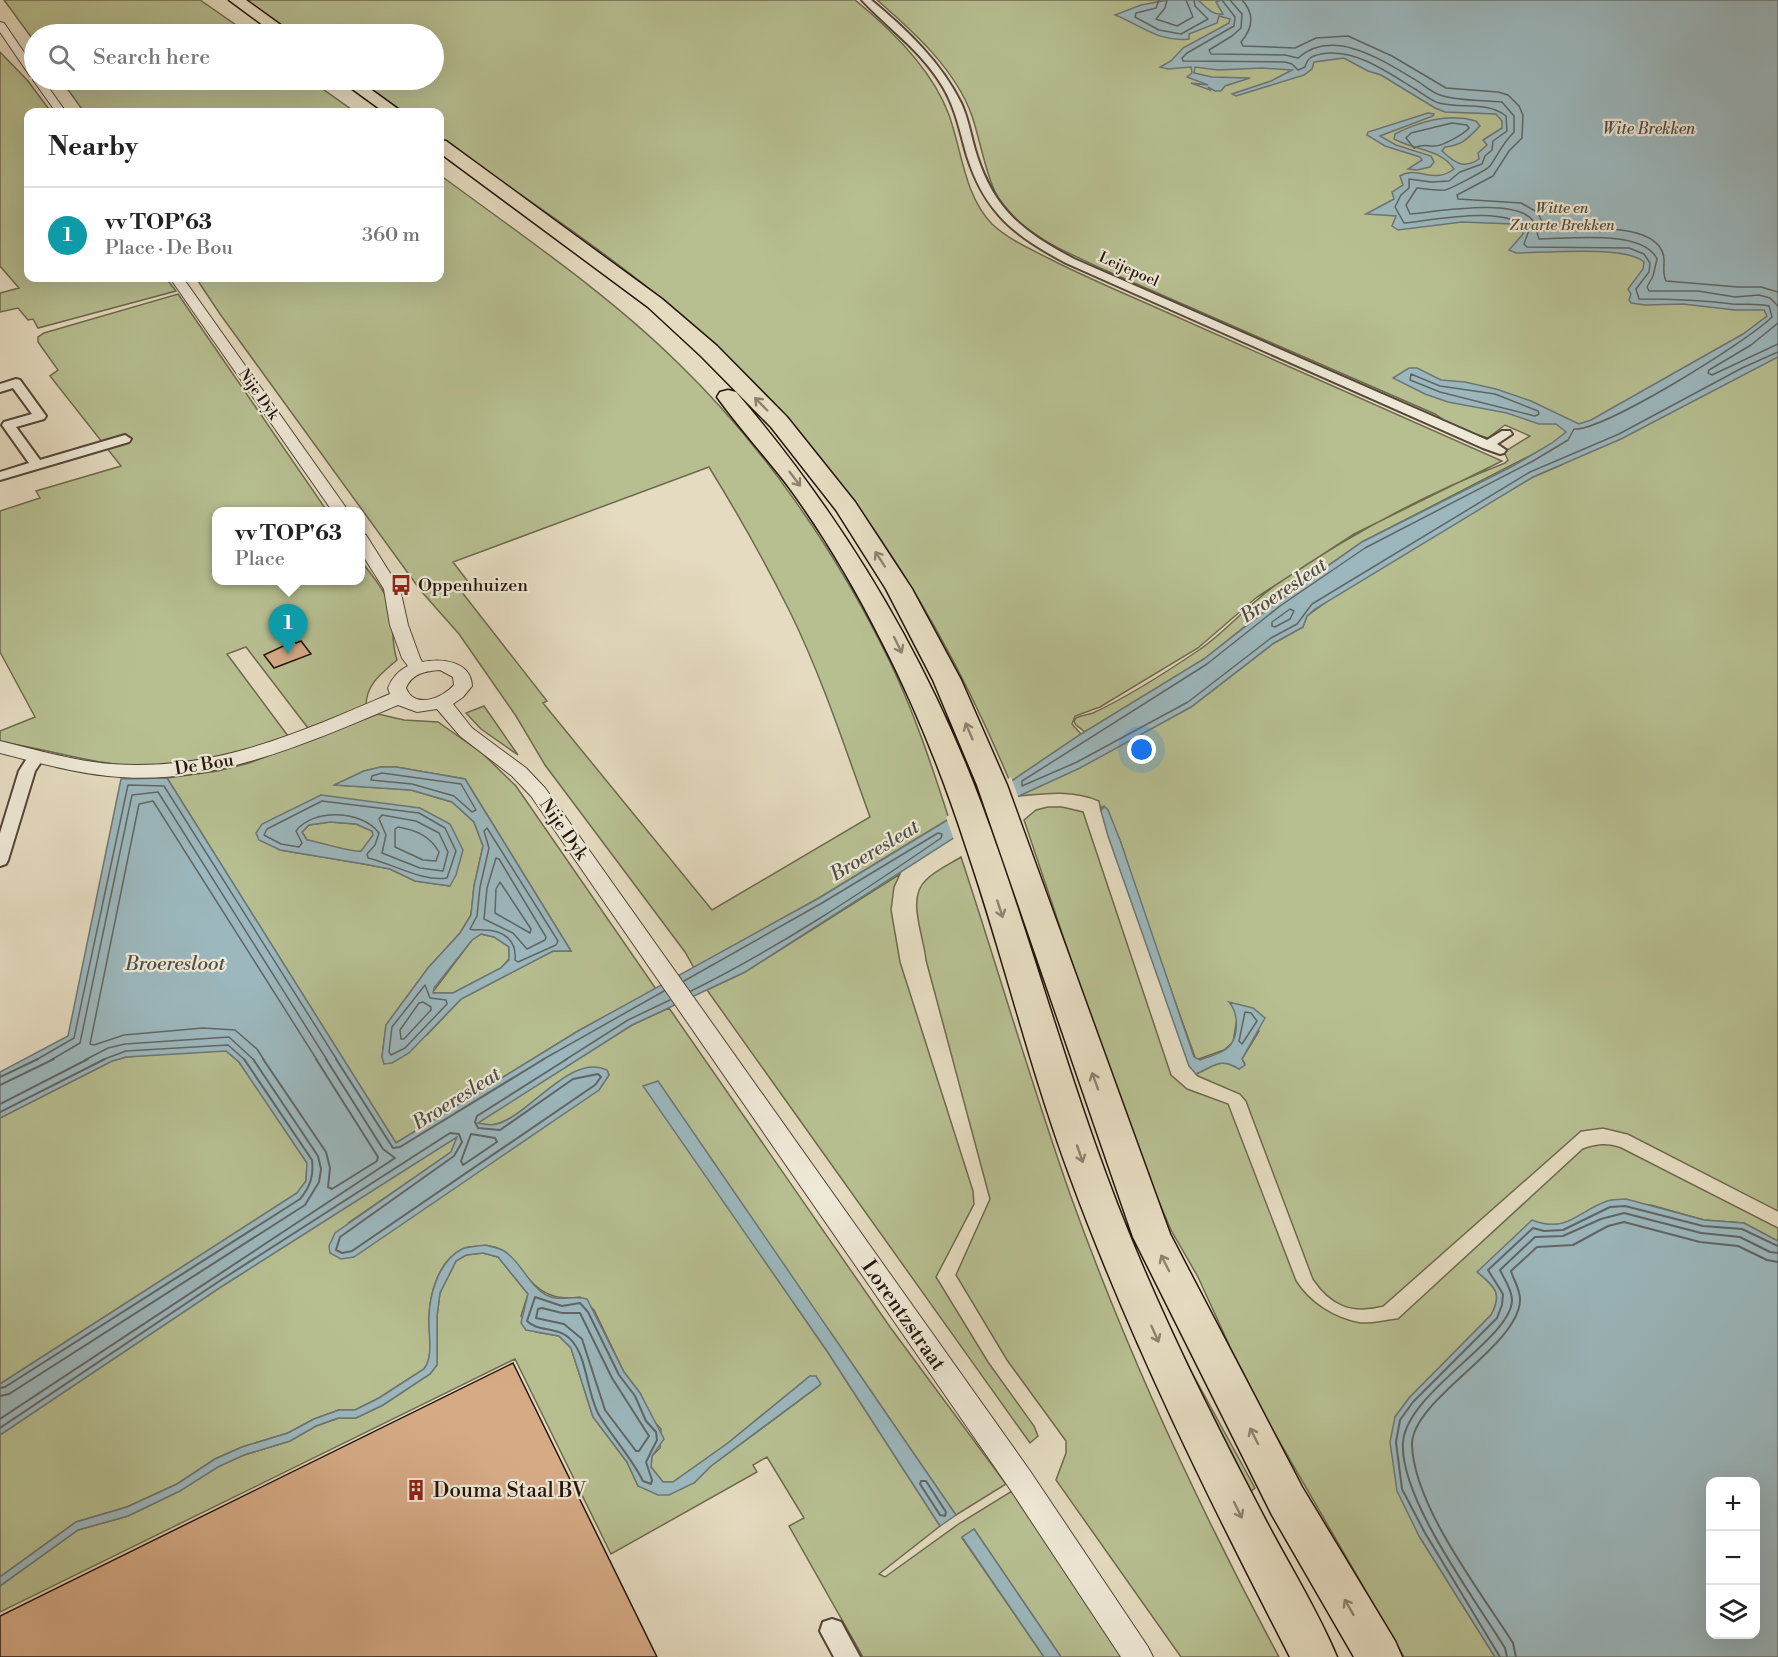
<!DOCTYPE html>
<html lang="en">
<head>
<meta charset="utf-8">
<style>
	:root { --surface:#fff; --page:#f6f6f6; --text:#222; --muted:#767676; --line:#e0e0e0; --accent:#ea580c }
	body { margin:0; font-family:"Libre Bodoni",serif; background:var(--page); color:var(--text) }
	.controls { position:absolute; right:18px; bottom:18px; display:grid; overflow:hidden; border-radius:12px; box-shadow:0 6px 24px #0002 }
	.controls button { width:54px; height:54px; display:grid; place-items:center; padding:0; border:0; border-bottom:2px solid var(--line); background:var(--surface); color:var(--text); font:30px sans-serif }
	.you { position:absolute; left:1142px; top:750px; width:21px; height:21px; margin:-15px; border:4px solid #fff; border-radius:50%; background:#1a73e8; box-shadow:0 0 0 9px #1a73e833 }
	.badge { display:grid; place-items:center; width:39px; height:39px; border-radius:50%; background:var(--accent); color:#fff; font-size:20px; font-weight:700 }
	.pin { position:absolute; translate:-50% -50px; filter:drop-shadow(0 2px 3px #0008) }
	.pin::after { content:''; position:absolute; top:32px; width:21px; height:18px; background:inherit; clip-path:polygon(0 0,100% 0,50% 100%) }
	.popup { position:absolute; left:212px; top:507px; width:153px; height:78px; box-sizing:border-box; display:grid; place-content:center; border-radius:12px; background:var(--surface); filter:drop-shadow(0 2px 4px #0005); font-size:20px; white-space:nowrap; color:var(--muted) }
	.popup b { font-size:22px; color:var(--text) }
	.popup::after { content:''; position:absolute; left:50%; top:100%; margin-left:-12px; border:12px solid transparent; border-top-color:var(--surface) }
	.list { margin:0; padding:0; list-style:none }
	h2 { display:flex; justify-content:space-between; align-items:center; height:78px; margin:0; padding:0 24px; font-size:26px }
	h2 small { font-size:20px; font-weight:400; color:var(--muted) }
	.list li { display:grid; grid-template-columns:39px 1fr auto; gap:18px; align-items:center; box-sizing:border-box; height:96px; padding:0 24px; border-top:2px solid var(--line) }
	.list b { display:block; font-size:22px; white-space:nowrap }
	.list p { margin:0; font-size:20px; white-space:nowrap; color:var(--muted) }
	.list em { font-size:20px; font-style:normal; color:var(--muted) }
	.icon { flex:none; width:33px; height:33px; fill:none; stroke:currentColor; stroke-width:2; stroke-linecap:round; stroke-linejoin:round }
	.map { position:relative; flex:none; width:1778px; height:1657px; overflow:hidden }
	.search { position:absolute; background:var(--surface); box-shadow:0 6px 24px #0002; left:24px; top:24px; width:420px; height:66px; display:flex; align-items:center; gap:15px; box-sizing:border-box; padding:0 21px; border-radius:33px; color:var(--muted); font-size:22px }
	.panel { position:absolute; background:var(--surface); box-shadow:0 6px 24px #0002; left:24px; top:108px; width:420px; height:174px; border-radius:12px }
	.map>svg:first-child { display:block }
	.green { fill:#b7bf91; stroke:#6e6a4e; stroke-width:1.5; fill-rule:evenodd }
	.water { fill:#9cb8be; stroke:#6c7777; stroke-width:1.5; fill-rule:evenodd }
	.pier { fill:#e5dbc0 }
	.lines { fill:none; stroke-linecap:round; stroke-linejoin:round }
	.shore-far1 { stroke:#606665; stroke-width:1.5 }
	.shore { stroke:#606665; stroke-width:2 }
	.building { fill:#d5aa85; stroke:#24150c; stroke-width:1.5 }
	.minor-casing { stroke:#544639; stroke-width:4 }
	.tertiary-casing { stroke:#544639; stroke-width:2 }
	.motorway-casing { stroke:#24150c; stroke-width:3 }
	.minor { fill:#eee8d6; fill-rule:evenodd }
	.tertiary { fill:#eee8d6; fill-rule:evenodd }
	.motorway { fill:#e5dbc0; fill-rule:evenodd }
	.oneway { stroke:#8e826f }
	.labels { text-anchor:middle; stroke-width:4.5; stroke-linejoin:round; paint-order:stroke }
	.far-park-label { font-size:15px; font-style:italic; fill:#57503b; stroke:#eee8d6 }
	.far-street-label { font-size:15px; fill:#24150c; stroke:#eee8d6 }
	.far-water-label { font-size:16px; font-style:italic; fill:#4e4e4a; stroke:#eee8d6 }
	.poi-label { font-size:18px; fill:#24150c; stroke:#eee8d6; text-anchor:start }
	.street-label { font-size:18px; fill:#24150c; stroke:#eee8d6 }
	.water-label { font-size:20px; font-style:italic; fill:#4e4e4a; stroke:#eee8d6 }
	.near-street-label { font-size:21px; fill:#24150c; stroke:#eee8d6 }
	.near-poi-label { font-size:21px; fill:#24150c; stroke:#eee8d6; text-anchor:start }
</style>
</head>
<body>
<div class="map">
<svg width="1778" height="1657" viewBox="0 0 1778 1657">
	<rect width="100%" height="100%" fill="#e5dbc0"/>
	<filter id="stains"><feTurbulence type="fractalNoise" baseFrequency=".00333" numOctaves="4"/><feColorMatrix values="0 0 0 0 .2 0 0 0 0 .09 0 0 0 0 .02 0 0 0 .5 -.17"/></filter>
	<radialGradient id="worn" r=".72"><stop offset=".6" stop-color="#630" stop-opacity="0"/><stop offset="1" stop-color="#630" stop-opacity=".3"/></radialGradient>
	<path class="green" d="M4,0H200L249,34H34V41Z
		M245,0H855C892,30 932,69 949,115C962,151 964,195 992,224C1008,239 1030,249 1050,259C1085,277 1121,292 1157,308C1272,359 1387,410 1502,461L1354,534L1257,597L1198,648L1100,707L1075,716L1072,724L1081,734L1010,782C933,597 823,431 667,303C595,244 516,192 440,138V112H404L357,80H434V34H294Z
		M877,0H1778V1211L1628,1134L1603,1128L1581,1131L1383,1306C1352,1314 1331,1306 1313,1279L1246,1101L1240,1094L1198,1076L1196,1074C1214,1066 1221,1057 1239,1069L1245,1064L1242,1059L1259,1031L1230,1003L1235,1010L1237,1018L1233,1042L1224,1050L1196,1060L1140,903L1120,840L1102,807L1101,811L1099,801C1073,790 1048,793 1019,796L1191,707L1274,643L1303,627L1307,616L1336,595L1485,505L1533,477L1561,465L1541,450L1362,542L1277,601L1204,659L1085,732L1076,725L1074,721L1076,718C1082,715 1087,715 1093,713C1127,697 1168,671 1199,650C1227,631 1248,604 1276,585C1347,536 1425,494 1505,463L1508,460L1504,452L1530,436L1505,425L1488,438L1455,428L1435,414L1100,268C1074,255 1022,234 1006,211C987,186 982,146 972,116C956,70 913,31 877,0Z
		M0,52L28,81L51,112H28V278H166L176,291L38,328L33,319L28,320L18,308L0,312V293L19,288L0,266Z
		M61,80H310L355,112H84Z
		M440,175C521,235 606,292 678,363C764,446 838,554 890,662C914,712 932,766 949,819L819,898L694,968L685,952L545,765L516,716L459,634L421,591L220,314L196,278H440ZM709,467C738,514 765,562 790,612C822,677 845,748 870,817L712,910L543,703L547,701L461,591L472,587L453,562Z
		M178,294L327,511L216,512V580H360V559C370,574 386,590 390,608C394,625 391,643 397,660C382,673 366,684 366,706L308,728L246,647L227,654L288,736C238,755 185,769 131,766C87,763 44,748 0,742V731L35,717L0,652V511L40,498L36,491L121,466L50,376L58,370L38,342V337L44,333Z
		M484,706L518,755L481,729L466,713Z
		M378,714L404,720L438,722L482,753L516,786L656,989L578,1031L396,1143L167,778L218,771L249,763ZM381,767H396L465,779L571,951H553L461,999L427,1035L382,1057L386,1025L428,968L460,933L471,915L474,886L483,846L474,822L452,802L411,790L335,785L364,771ZM321,795L450,886L415,881L390,869L364,864L280,850Z
		M1048,807H1062L1083,812L1171,1075L1187,1089L1228,1104L1296,1281C1310,1303 1334,1318 1360,1323C1372,1324 1386,1320 1398,1319L1583,1149C1597,1144 1607,1143 1621,1148L1778,1228V1241L1744,1223L1704,1220L1651,1205L1591,1209L1572,1221L1562,1224L1545,1225L1478,1272C1495,1287 1503,1293 1491,1315L1409,1398L1395,1417L1419,1536L1495,1657H1404L1271,1427L1231,1349L1198,1277L1171,1230L1148,1176L1095,1031L1024,820L1036,810Z
		M330,822L356,824L372,831L373,835C369,845 364,851 354,853L307,840L302,832L309,825Z
		M961,857C998,969 1031,1083 1070,1194C1127,1353 1199,1508 1279,1657H1181L1056,1480L1066,1453V1441L1007,1360L956,1275L990,1199L926,960C924,936 906,898 926,880C936,870 950,864 961,857Z
		M900,874L894,887L891,910L900,962L973,1191L974,1204L936,1277L988,1362L1034,1426L1038,1436L1030,1443L707,990L745,972Z
		M481,934L494,937L509,947V959L501,968L453,993H432L472,940Z
		M669,1008L890,1327L1006,1484L956,1515L831,1333L644,1086L827,1351L940,1526L879,1574L885,1577L960,1523L1012,1491L1123,1657H1061L974,1529L962,1538L1044,1657H863L789,1526L804,1518L767,1457L753,1465L757,1472L611,1554L515,1359L0,1612V1586L78,1530L128,1516L179,1491L218,1466L244,1455L290,1441L316,1426L339,1418H356L383,1405L430,1374L437,1365V1316L440,1293L456,1261L466,1255L483,1253L498,1257L528,1294L521,1316L536,1332L559,1336L571,1348L593,1417L627,1462L638,1486L694,1483L711,1466L819,1386L810,1376L728,1443L673,1482H663L651,1467L652,1456L660,1448L661,1429L651,1418L640,1393L624,1372L594,1310L580,1297C519,1307 525,1241 481,1246C475,1247 468,1246 463,1249C438,1260 429,1295 429,1320C429,1336 434,1356 424,1369L379,1398L355,1410H339L314,1419L288,1433L242,1447L215,1459L177,1484L127,1507L76,1522L0,1577V1435L224,1285L458,1136L451,1152L348,1223L599,1090L609,1075L607,1071C572,1052 527,1118 496,1124C491,1126 483,1124 477,1123L632,1025Z
		M204,1051H226L239,1062L307,1163L306,1181L297,1193L0,1384V1118L112,1061L126,1057Z
		M1167,1327L1255,1488L1244,1497Z"/>
	<path class="water" d="M1168,0H1198C1205,6 1213,16 1223,14L1216,2L1221,0H1778V357L1621,439L1533,477L1315,609L1307,616L1303,627L1274,643L1191,707L1080,768L1019,796L745,972L632,1025L478,1123C483,1124 492,1126 497,1124C529,1116 571,1052 607,1070L609,1075L599,1090L354,1257L341,1259L330,1253L329,1246L335,1233L451,1152L457,1137L224,1285L0,1435V1384L297,1193L306,1181L307,1163L239,1062L226,1051L126,1057L112,1061L0,1118V1072L68,1036L121,779L167,778L396,1143L578,1031L819,898L1010,782L1081,734L1204,659L1277,602L1362,542L1513,466L1552,443L1566,432L1556,424H1539L1507,413L1448,402L1425,394L1393,378L1409,368H1417L1441,380L1465,382L1496,389L1531,401L1579,424L1591,420L1743,334L1767,316L1764,310H1735L1683,304L1645,305L1631,303L1629,300L1631,294L1628,289L1643,269L1644,262C1626,245 1542,253 1516,253L1509,250L1523,234L1521,227L1513,224L1462,222L1398,230L1392,226L1396,216L1366,214L1394,199L1392,192L1403,185L1400,176C1417,165 1433,185 1454,169C1441,149 1414,150 1394,139L1395,134C1419,122 1449,113 1476,121L1480,126C1468,138 1463,145 1445,147L1442,151C1454,162 1463,170 1479,159L1478,153L1487,145L1483,140L1502,128V121L1496,114L1445,112L1435,108L1381,75L1368,71L1344,58L1314,62L1312,69L1304,75L1236,96L1232,94L1271,81L1292,70L1262,68L1218,70L1195,67L1194,73L1212,77L1250,78L1225,86L1221,91H1215L1208,87L1210,90L1191,83L1208,85L1187,77L1192,73L1191,67L1168,69L1160,67L1171,61L1183,48L1229,23L1230,19L1219,16L1217,23L1189,34V39C1159,43 1139,24 1115,15L1141,5Z
		M1428,113L1434,114L1433,116L1380,136L1396,145L1431,156L1434,162L1430,167L1417,170L1408,169L1422,160L1420,157L1385,146L1367,135L1368,132Z
		M381,767H396L465,779L571,951H553L461,999L409,1053L392,1063L384,1064L382,1057L386,1025L428,968L460,933L471,915L474,886L483,846L474,822L452,802L411,790L334,785L364,771ZM481,934L494,937L509,947V960L501,968L453,993H433L434,988L472,940Z
		M321,795L420,808L450,824L463,850L456,875L450,886L415,881L390,869L364,864L280,850L259,840L256,833L262,824ZM330,822L356,824L372,831L373,835L361,851C353,853 320,842 307,840L302,832L309,825Z
		M1104,806L1108,810L1120,840L1194,1057L1200,1060C1210,1056 1225,1053 1231,1044C1239,1033 1238,1012 1229,1002L1253,1008L1265,1018L1242,1059L1245,1065L1239,1069C1221,1057 1214,1066 1196,1074L1189,1066L1108,836L1101,811Z
		M658,1081L956,1515L940,1526L827,1351L643,1086Z
		M1626,1199L1704,1220L1744,1223L1778,1241V1657H1495L1419,1536L1397,1491L1390,1442L1395,1417L1409,1398L1491,1315C1503,1293 1495,1287 1477,1272L1532,1220C1567,1234 1578,1211 1607,1201C1613,1199 1620,1200 1626,1199ZM1710,1482H1756V1634H1710Z
		M486,1245C491,1247 499,1248 504,1251C521,1261 528,1285 546,1295C560,1302 573,1295 587,1299L624,1372L640,1393L664,1439L652,1456L651,1467L663,1482H673L728,1443L810,1376H816L821,1384L711,1466L694,1483L669,1495H658L638,1486L627,1462L593,1417L571,1348L559,1336L526,1330L521,1323L528,1294L498,1257L483,1253L466,1255L456,1261L440,1293L437,1316V1365L430,1374L383,1405L356,1418H338L316,1426L290,1441L244,1455L218,1467L180,1491L128,1516L78,1530L0,1586V1577L76,1522L127,1507L177,1484L215,1459L242,1447L288,1433L314,1419L339,1410H355L379,1398L424,1369C434,1355 428,1335 429,1319C429,1294 439,1261 462,1249C469,1246 478,1246 486,1245Z
		M974,1529L1061,1657H1044L962,1537Z"/>
	<path class="pier" d="M1011,777L1019,799L954,840L946,817Z"/>
	<g class="lines">
		<path class="shore-far1" d="M1159,0L1156,8L1136,13L1135,17L1159,30L1181,34L1208,19L1195,6L1194,0
			M1167,0L1165,8L1156,19L1177,26L1193,17L1186,0
			M1222,0L1235,17L1234,26L1187,53L1182,58L1183,61L1285,62L1292,64L1298,70L1305,67C1308,57 1312,56 1321,54C1355,48 1387,72 1415,89C1422,93 1431,101 1439,103C1462,109 1487,101 1506,116L1507,131L1493,141L1492,150L1485,156L1482,164L1460,172L1449,181L1431,182L1409,179V188L1401,195L1395,207L1404,223C1436,220 1506,204 1529,230L1524,244L1527,247L1629,248L1644,254L1650,263L1649,272L1636,289L1639,299C1671,299 1701,300 1732,304C1745,305 1756,303 1769,306L1772,317C1748,341 1604,431 1574,429L1568,440L1533,461L1365,548L1280,606L1207,664L1022,781V786L1077,762L1188,702L1271,638L1297,624L1312,604L1530,472L1619,434L1742,368L1778,352
			M1230,0L1242,14L1241,28L1232,36L1209,50L1211,54L1285,55L1298,58C1334,26 1385,62 1419,82C1426,87 1434,94 1443,96C1460,101 1483,100 1502,102L1514,116V132C1502,144 1499,153 1490,166C1487,170 1450,189 1445,190C1436,191 1426,189 1417,188L1406,205L1410,214C1435,212 1517,197 1533,221C1536,226 1537,234 1539,239C1568,239 1643,229 1657,259L1653,276L1647,287L1649,291H1698L1735,297L1759,295L1770,298L1778,306
			M1242,0C1255,14 1253,28 1241,42L1243,46L1295,48L1316,38L1348,36L1392,56L1446,88L1498,92L1508,95L1519,106L1523,115L1522,138L1509,151L1493,176L1457,195L1458,199L1521,203L1537,212L1547,230C1575,229 1640,222 1659,246C1669,259 1660,269 1666,281L1738,287H1761L1778,292
			M1452,123L1467,125L1469,128C1464,134 1441,147 1434,146C1425,146 1423,144 1414,148L1406,138L1411,133Z
			M1778,323L1751,345L1709,370L1708,373L1712,375L1778,344
			M1411,374L1440,386L1495,394L1538,411L1539,414L1535,416L1440,392L1410,380Z
			M1290,609L1294,611L1290,619L1275,627L1272,626V622Z
			M382,773L461,784L476,810L472,812L454,796L412,784L371,780L372,776Z
			M322,801L419,813L445,828L456,851L447,878C423,882 393,864 368,858L367,854L375,845L379,833C362,810 313,808 296,831L302,843L299,847L281,844L264,835L267,829Z
			M382,815L416,821L439,833L448,852L443,871L420,868L382,853L386,835L379,819Z
			M398,827C416,830 430,836 439,852L436,861L423,860L395,847V829Z
			M487,828L558,941L556,945L518,962L515,960C517,941 504,930 484,930C478,929 475,931 470,929L477,916L480,887L489,848L484,831Z
			M496,858L499,859L546,937L545,940L527,949L513,933L484,919L487,888Z
			M500,882L531,929L530,933L495,913L496,889Z
			M684,981L822,903L938,833L942,834L941,838C861,893 778,948 691,991
			M425,985L430,998L446,1000L447,1004L405,1048L391,1055L389,1052L392,1027Z
			M423,1002L431,1007V1010L404,1039H401L400,1030L419,1003Z
			M1245,1012L1251,1013L1257,1021L1242,1044L1239,1041Z
			M36,1060L74,1038L128,785L164,786L337,1060
			M51,1060L80,1043L132,795L158,792L327,1060
			M85,1060L108,1048L125,1044L229,1037L254,1060
			M102,1060L126,1051L228,1045L245,1060
			M264,1060L257,1049L235,1030L203,1028L124,1035L94,1045L90,1044L139,804L153,801L317,1060
			M542,1060L664,991
			M565,1060L628,1020L670,1000"/>
		<path class="shore" d="M263,1059L326,1152L330,1168L328,1187L332,1189L377,1161L378,1157L316,1059
			M336,1059L393,1148L400,1147L544,1059
			M0,1077L38,1059
			M0,1085L54,1059
			M0,1104L88,1059
			M0,1112L105,1059
			M471,1134L495,1138L497,1142L463,1165L461,1161Z
			M535,1297L562,1306L580,1303L588,1312L619,1375L635,1396L646,1421L656,1432L657,1440L646,1462L652,1480L651,1484L643,1481C631,1457 613,1438 599,1415C588,1396 587,1362 575,1345C562,1324 540,1334 527,1321Z
			M542,1308L562,1313H580L612,1378L649,1436L639,1451H636L605,1410L582,1339L564,1324L536,1318L538,1309Z
			M0,1388L5,1387L300,1199C310,1187 314,1176 312,1160L244,1059
			M0,1396L9,1394L305,1205L319,1182L321,1169L318,1156L253,1059
			M0,1419L395,1158L383,1149L326,1059
			M0,1428L221,1280L450,1133L459,1134L462,1142L454,1156L340,1237L336,1250L342,1253L352,1251L595,1085L601,1077L598,1074L573,1079L500,1130L478,1128L475,1122L477,1116L567,1059
			M921,1481H926L946,1512L945,1516L940,1515L920,1484Z
			M1500,1657L1425,1533L1402,1489L1396,1442L1400,1420L1413,1402L1497,1318L1502,1305L1503,1294L1488,1270L1533,1228L1544,1231L1563,1230L1610,1207L1625,1206L1703,1226L1742,1229L1778,1246
			M1507,1657L1505,1648C1475,1599 1399,1498 1403,1442C1407,1392 1512,1338 1512,1300C1512,1289 1504,1279 1500,1270L1535,1237L1563,1236L1601,1219L1624,1213L1701,1233L1740,1237L1770,1252L1778,1253
			M1516,1657L1513,1643C1480,1591 1414,1506 1412,1445C1411,1400 1517,1348 1520,1301C1521,1291 1514,1281 1511,1271L1537,1247L1573,1245L1608,1226L1624,1222L1700,1242L1738,1246L1767,1260L1778,1262"/>
	</g>
	<path class="building" d="M294,641L296,643L301,641L311,654L274,668L264,655Z
		M513,1363L657,1657H0V1616Z"/>
	<g class="lines">
		<defs>
			<path id="minor" d="M862,0H871C906,29 941,62 961,103C969,120 971,138 977,156C995,211 1024,232 1074,259L1487,440L1502,431H1510L1512,434L1497,444L1506,450L1504,453L1500,454L1483,448L1066,263C1015,236 985,213 967,156C960,132 956,109 943,87C920,49 891,31 862,0Z
				M16,379L20,380L46,416L44,419L16,427L40,460L125,435L131,439L129,442L0,480V472L29,463L2,425L4,422L32,414L13,388L0,392V384Z
				M37,751L45,756L35,771L8,860L6,864L0,866V833L19,771L31,752Z
				M832,1619L841,1622L860,1657H834L820,1631L823,1622Z"/>
			<path id="tertiary" d="M0,22L4,23L34,67V77L30,76L0,32Z
				M34,78L43,80L66,112H56L33,80Z
				M170,278H183L349,512H333Z
				M360,533L366,535L400,589L408,625L420,658L422,662C442,658 471,661 472,686L463,697L453,704L472,728L526,768L545,788L1030,1471L1148,1647L1153,1657H1121L1010,1489L531,796L512,776L460,736L437,709L417,712L398,705C305,744 211,787 108,776C71,772 35,762 0,753V741C37,750 74,761 111,764C214,772 298,733 390,694L388,688C392,678 398,671 408,666L402,658L390,625L384,589L360,551ZM440,670L453,677L454,685C442,699 414,709 406,688C412,673 426,671 440,670Z"/>
			<path id="motorway" d="M229,0H246L293,34H275Z
				M340,80H358L402,112H384Z
				M440,140L446,141L662,299L717,346L787,417L855,502L912,589L961,680L1007,785L1170,1234L1302,1487L1395,1641L1402,1657H1354L1272,1515L1133,1237L977,785L933,680L886,589L836,510L771,427L701,356L648,307L440,153Z
				M728,390L736,392C841,515 924,651 981,803C1034,945 1071,1091 1128,1231C1168,1330 1216,1425 1265,1519C1289,1565 1317,1609 1337,1657H1290C1209,1500 1130,1340 1069,1174C1029,1066 1003,955 966,847C943,776 915,706 881,640C855,588 825,537 791,490C767,458 740,429 717,397L720,392Z"/>
		</defs>
		<use href="#minor" class="minor-casing"/>
		<use href="#tertiary" class="tertiary-casing"/>
		<use href="#motorway" class="motorway-casing"/>
		<use href="#minor" class="minor"/>
		<use href="#tertiary" class="tertiary"/>
		<use href="#motorway" class="motorway"/>
	</g>
	<defs><path id="oneway-shaft" d="M-6 0H5M1.5-3L5.5 0L1.5 3" fill="none" stroke-width="1.6" stroke-linecap="round" stroke-linejoin="round" transform="scale(1.5)"/></defs>
	<g class="oneway">
		<use href="#oneway-shaft" transform="translate(761 404) rotate(-134)"/>
		<use href="#oneway-shaft" transform="translate(795 479) rotate(53)"/>
		<use href="#oneway-shaft" transform="translate(880 559) rotate(-123)"/>
		<use href="#oneway-shaft" transform="translate(898 645) rotate(64)"/>
		<use href="#oneway-shaft" transform="translate(969 731) rotate(-113)"/>
		<use href="#oneway-shaft" transform="translate(1000 909) rotate(72)"/>
		<use href="#oneway-shaft" transform="translate(1095 1081) rotate(-110)"/>
		<use href="#oneway-shaft" transform="translate(1080 1154) rotate(71)"/>
		<use href="#oneway-shaft" transform="translate(1165 1263) rotate(-117)"/>
		<use href="#oneway-shaft" transform="translate(1155 1334) rotate(66)"/>
		<use href="#oneway-shaft" transform="translate(1254 1436) rotate(-117)"/>
		<use href="#oneway-shaft" transform="translate(1238 1510) rotate(64)"/>
		<use href="#oneway-shaft" transform="translate(1349 1607) rotate(-120)"/>
	</g>
	<defs>
		<symbol id="bus-bare" viewBox="-9 -9 18 18"><path d="M-5-6H5V4H4V6H2V4H-2V6H-4V4H-5ZM-3.5-4V0h7V-4ZM-3.5 1.2v1.5H-2V1.2ZM2 1.2v1.5H3.5V1.2Z" fill="#8f2418" stroke="#eee8d6" stroke-width="2.5" paint-order="stroke"/></symbol>
		<symbol id="building-bare" viewBox="-9 -9 18 18"><path d="M-4-6H4V6H1V3H-1V6H-4ZM-2.5-4.3h1.7v1.8h-1.7ZM.8-4.3h1.7v1.8H.8ZM-2.5-1h1.7V.8h-1.7ZM.8-1h1.7V.8H.8Z" fill="#8f2418" stroke="#eee8d6" stroke-width="2.5" paint-order="stroke"/></symbol>
	</defs>
	<g fill-rule="evenodd">
		<use href="#bus-bare" x="386" y="570" width="30" height="30"/>
		<use href="#building-bare" x="401" y="1475" width="30" height="30"/>
	</g>
	<g class="labels">
		<g class="far-park-label">
			<text x="1562" y="213">Witte en<tspan x="1562" dy="17">Zwarte Brekken</tspan></text>
		</g>
		<g class="far-street-label">
			<text transform="translate(1129 269) rotate(24)" y="5">Leijepoel</text>
			<text transform="translate(259 394) rotate(55)" y="5">Nije Dyk</text>
		</g>
		<g class="far-water-label">
			<text x="1649" y="134">Wite Brekken</text>
		</g>
		<g class="poi-label">
			<text x="418" y="591">Oppenhuizen</text>
		</g>
		<g class="street-label">
			<text transform="translate(204 764) rotate(-9)" y="6">De Bou</text>
			<text transform="translate(564 829) rotate(55)" y="6">Nije Dyk</text>
		</g>
		<g class="water-label">
			<text transform="translate(1283 590) rotate(-34)" y="7">Broeresleat</text>
			<text transform="translate(874 850) rotate(-31)" y="7">Broeresleat</text>
			<text x="175" y="970">Broeresloot</text>
			<text transform="translate(456 1098) rotate(-32)" y="7">Broeresleat</text>
		</g>
		<g class="near-street-label">
			<text transform="translate(904 1315) rotate(55)" y="7">Lorentzstraat</text>
		</g>
		<g class="near-poi-label">
			<text x="433" y="1497">Douma Staal BV</text>
		</g>
	</g>
	<rect width="100%" height="100%" filter="url(#stains)"/>
	<rect width="100%" height="100%" fill="url(#worn)"/>
</svg>
<div class="controls">
<button>+</button>
<button>−</button>
<button><svg class="icon" aria-label="layers" viewBox="0 0 24 24"><path d="M12 4l9 5-9 5-9-5zM3 14l9 5 9-5"/></svg></button>
</div>
<div class="you"></div>
<div class="pin badge" style="left:288px;top:654px;background:#0f9aa8">1</div>
<div class="popup"><b>vv TOP'63</b>Place</div>
<div class="search"><svg class="icon" aria-label="search" viewBox="0 0 24 24"><circle cx="10" cy="10" r="6"/><path d="M15 15l6 6"/></svg>Search here</div>
<section class="panel">
<h2>Nearby<small></small></h2>
<ul class="list">
<li><span class="badge" style="background:#0f9aa8">1</span><div><b>vv TOP'63</b><p>Place · De Bou</p></div><em>360 m</em></li>
</ul>
</section>
</div>
</body>
</html>
